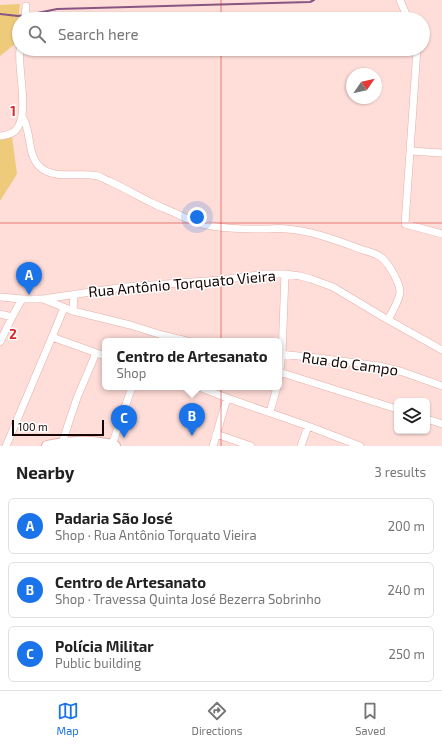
<!DOCTYPE html>
<html lang="en">
<head>
<meta charset="utf-8">
<style>
	:root { --surface:#fff; --page:#f2f2f2; --text:#222; --muted:#767676; --line:#e0e0e0; --accent:#1a73e8 }
	body { margin:0; font-family:"Exo 2",sans-serif; background:var(--page); color:var(--text) }
	.controls { position:absolute; right:12px; bottom:12px; display:grid; overflow:hidden; border-radius:6px; box-shadow:0 1px 3px #0004 }
	.controls button { width:36px; height:36px; display:grid; place-items:center; padding:0; border:0; border-bottom:1px solid var(--line); background:var(--surface); color:var(--text); font:20px sans-serif }
	.compass { position:absolute; left:346px; top:68px; width:36px; height:36px; border-radius:50%; background:var(--surface); box-shadow:0 1px 3px #0004; rotate:56deg }
	.scale { position:absolute; left:12px; bottom:10px; width:92px; box-sizing:border-box; padding-left:4px; border:2px solid #170605; border-top:0; font-size:11px; line-height:14px; white-space:nowrap; color:#170605; -webkit-text-stroke:3px #fff; paint-order:stroke }
	.you { position:absolute; left:197px; top:217px; width:14px; height:14px; margin:-10px; border:3px solid #fff; border-radius:50%; background:#1a73e8; box-shadow:0 0 0 6px #1a73e833 }
	.badge { display:grid; place-items:center; width:26px; height:26px; border-radius:50%; background:var(--accent); color:#fff; font-size:13px; font-weight:700 }
	.pin { position:absolute; translate:-50% -33px; filter:drop-shadow(0 1px 2px #0008) }
	.pin::after { content:''; position:absolute; top:21px; width:14px; height:12px; background:inherit; clip-path:polygon(0 0,100% 0,50% 100%) }
	.popup { position:absolute; left:102px; top:338px; width:180px; height:52px; box-sizing:border-box; display:grid; place-content:center; border-radius:6px; background:var(--surface); filter:drop-shadow(0 1px 3px #0005); font-size:13px; white-space:nowrap; color:var(--muted) }
	.popup b { font-size:15px; color:var(--text) }
	.popup::after { content:''; position:absolute; left:50%; top:100%; margin-left:-8px; border:8px solid transparent; border-top-color:var(--surface) }
	.list { margin:0; padding:0; list-style:none }
	h2 { display:flex; justify-content:space-between; align-items:center; height:52px; margin:0; padding:0 16px; font-size:17px }
	h2 small { font-size:13px; font-weight:400; color:var(--muted) }
	.list li { display:grid; grid-template-columns:26px 1fr auto; gap:12px; align-items:center; box-sizing:border-box; height:56px; margin:0 8px 8px; padding:0 8px; border:1px solid var(--line); border-radius:6px }
	.list b { display:block; font-size:15px; white-space:nowrap }
	.list p { margin:0; font-size:13px; white-space:nowrap; color:var(--muted) }
	.list em { font-size:13px; font-style:normal; color:var(--muted) }
	.icon { flex:none; width:22px; height:22px; fill:none; stroke:currentColor; stroke-width:2; stroke-linecap:round; stroke-linejoin:round }
	.map { position:relative; flex:none; width:442px; height:446px; overflow:hidden }
	.search { position:absolute; background:var(--surface); box-shadow:0 1px 3px #0004; left:12px; right:12px; top:12px; height:44px; display:flex; align-items:center; gap:10px; box-sizing:border-box; padding:0 14px; border-radius:22px; color:var(--muted); font-size:15px }
	.sheet { height:244px; background:var(--surface) }
	nav { display:flex; justify-content:space-around; align-items:center; box-sizing:border-box; height:56px; border-top:1px solid var(--line); background:var(--surface); font-size:11px; color:var(--muted) }
	nav a { display:grid; justify-items:center; gap:2px }
	nav .on { color:var(--accent) }
	.map>svg:first-child { display:block }
	.green { fill:#edcb7a }
	.lines { fill:none; stroke-linecap:round; stroke-linejoin:round }
	.stream { stroke:#885682; stroke-width:2 }
	.street-casing { stroke:#e5afa8; stroke-width:8 }
	.secondary-casing { stroke:#e5afa8; stroke-width:12 }
	.street { stroke:#fff; stroke-width:7 }
	.secondary { stroke:#fff; stroke-width:10 }
	.grid { fill:none; stroke:#d62828; stroke-width:1; stroke-opacity:0.55 }
	.labels { text-anchor:middle; stroke-width:3; stroke-linejoin:round; paint-order:stroke }
	.street-label { font-size:15px; fill:#170605; stroke:#fff }
	.grid-label { font-size:13px; text-anchor:middle; font-weight:bold; fill:#d62828; stroke:#fff; stroke-width:3; stroke-linejoin:round; paint-order:stroke }
</style>
</head>
<body>
<div class="map">
<svg width="442" height="446" viewBox="0 0 442 446">
	<rect width="100%" height="100%" fill="#ffddd8"/>
	<path class="green" d="M20,4L16,43L0,56V5Z
		M12,137L17,174L0,201V140Z"/>
	<g class="lines">
		<path class="stream" d="M0,14L18,16L24,15
			M28,15L57,9L310,2L314,0"/>
		<defs>
			<path id="street" d="M400,0L408,19
				M25,19L26,6
				M417,49L405,224L442,234
				M22,116C33,132 25,158 44,170C59,179 83,172 98,176C102,177 105,180 109,181C124,188 138,196 152,203C160,207 169,210 177,214C186,218 193,222 202,224C223,229 245,229 266,229C273,229 280,228 287,229C313,231 338,241 363,250C370,252 376,253 382,258C389,264 400,283 400,292C399,302 392,311 388,320
				M0,136C5,135 11,135 15,131C31,116 17,70 20,49
				M410,151L442,153
				M0,297L22,299H43L125,287L220,280L265,274H285L300,276L311,279L333,287L383,317L442,350
				M43,299L73,311L130,325L162,335L187,341
				M73,311L74,294
				M0,314L12,317
				M52,337L105,356
				M0,342L12,317L22,299
				M279,354L318,358L379,366L403,372L442,386
				M279,372L397,409
				M279,377L282,355L285,274
				M199,387L227,398L308,426L360,446
				M270,412L277,387
				M427,419L442,424
				M216,434L251,446
				M62,443L77,398L96,353
				M112,445L132,387
				M6,446L52,337L64,308
				M213,446L227,398
				M301,446L308,426"/>
			<path id="secondary" d="M47,446C70,441 92,439 115,446"/>
		</defs>
		<use href="#street" class="street-casing"/>
		<use href="#secondary" class="secondary-casing"/>
		<use href="#street" class="street"/>
		<use href="#secondary" class="secondary"/>
	</g>
	<path class="grid" d="M221,0V19M221,49V446M0,223H442"/>
	<g class="labels">
		<g class="street-label">
			<text transform="translate(182 284) rotate(-5)" y="5">Rua Antônio Torquato Vieira</text>
			<text transform="translate(350 364) rotate(8)" y="5">Rua do Campo</text>
		</g>
	</g>
	<g class="grid-label">
		<text x="13" y="116">1</text>
		<text x="13" y="339">2</text>
	</g>
</svg>
<div class="controls">
<button><svg class="icon" aria-label="layers" viewBox="0 0 24 24"><path d="M12 4l9 5-9 5-9-5zM3 14l9 5 9-5"/></svg></button>
</div>
<svg class="compass" viewBox="-18 -18 36 36"><path d="M0-13l5 13h-10z" fill="#e53935"/><path d="M0 13l5-13h-10z" fill="#767676"/></svg>
<div class="scale">100 m</div>
<div class="you"></div>
<div class="pin badge" style="left:29px;top:295px">A</div>
<div class="pin badge" style="left:192px;top:436px">B</div>
<div class="popup"><b>Centro de Artesanato</b>Shop</div>
<div class="pin badge" style="left:124px;top:438px">C</div>
<div class="search"><svg class="icon" aria-label="search" viewBox="0 0 24 24"><circle cx="10" cy="10" r="6"/><path d="M15 15l6 6"/></svg>Search here</div>
</div>
<section class="sheet">
<h2>Nearby<small>3 results</small></h2>
<ul class="list">
<li><span class="badge">A</span><div><b>Padaria São José</b><p>Shop · Rua Antônio Torquato Vieira</p></div><em>200 m</em></li>
<li><span class="badge">B</span><div><b>Centro de Artesanato</b><p>Shop · Travessa Quinta José Bezerra Sobrinho</p></div><em>240 m</em></li>
<li><span class="badge">C</span><div><b>Polícia Militar</b><p>Public building</p></div><em>250 m</em></li>
</ul>
</section>
<nav>
<a class="on"><svg class="icon" aria-label="map" viewBox="0 0 24 24"><path d="M3 6l6-2 6 2 6-2v14l-6 2-6-2-6 2zM9 4v14M15 6v14"/></svg>Map</a>
<a><svg class="icon" aria-label="directions" viewBox="0 0 24 24"><path d="M12 3l9 9-9 9-9-9zM9 14v-3h6M13 9l2 2-2 2"/></svg>Directions</a>
<a><svg class="icon" aria-label="saved" viewBox="0 0 24 24"><path d="M7 4h10v16l-5-4-5 4z"/></svg>Saved</a>
</nav>
</body>
</html>
